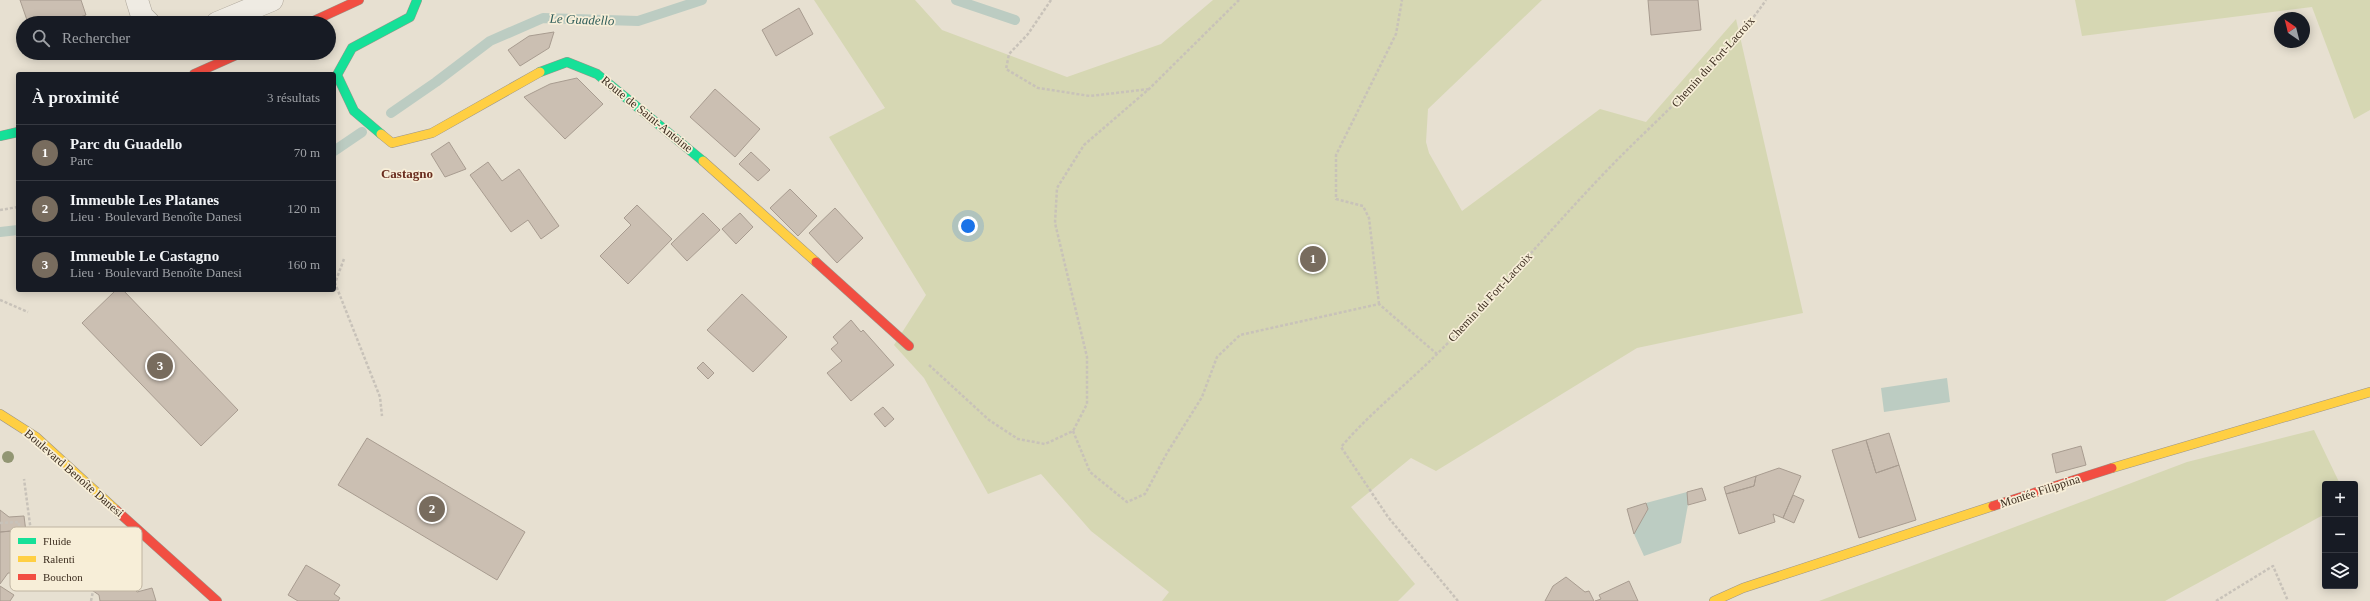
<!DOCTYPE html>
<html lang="fr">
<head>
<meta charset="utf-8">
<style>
	:root { --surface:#171b24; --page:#242831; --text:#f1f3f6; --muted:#9ea1a6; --line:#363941; --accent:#786c5e }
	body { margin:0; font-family:Georgia,serif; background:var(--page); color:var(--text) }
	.controls { position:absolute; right:12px; bottom:12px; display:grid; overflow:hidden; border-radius:4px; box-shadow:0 2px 10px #0003 }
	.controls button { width:36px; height:36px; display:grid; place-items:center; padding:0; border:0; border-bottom:1px solid var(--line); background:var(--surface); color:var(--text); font:20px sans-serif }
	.compass { position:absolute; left:2274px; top:12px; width:36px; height:36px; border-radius:50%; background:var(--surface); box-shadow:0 2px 10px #0003; rotate:325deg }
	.you { position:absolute; left:968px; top:226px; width:14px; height:14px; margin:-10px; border:3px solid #fff; border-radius:50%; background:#1a73e8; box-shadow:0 0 0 6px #1a73e833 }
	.badge { display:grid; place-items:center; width:26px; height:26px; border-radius:50%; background:var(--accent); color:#fff; font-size:13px; font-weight:700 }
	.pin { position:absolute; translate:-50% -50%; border:2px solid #fff; box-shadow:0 1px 4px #0006 }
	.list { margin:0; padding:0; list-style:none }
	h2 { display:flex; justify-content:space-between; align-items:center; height:52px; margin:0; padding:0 16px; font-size:17px }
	h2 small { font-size:13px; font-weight:400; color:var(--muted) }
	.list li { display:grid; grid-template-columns:26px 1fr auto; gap:12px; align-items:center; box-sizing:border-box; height:56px; padding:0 16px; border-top:1px solid var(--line) }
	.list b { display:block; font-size:15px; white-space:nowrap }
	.list p { margin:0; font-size:13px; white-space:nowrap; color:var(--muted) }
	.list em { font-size:13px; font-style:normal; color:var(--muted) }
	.icon { flex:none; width:22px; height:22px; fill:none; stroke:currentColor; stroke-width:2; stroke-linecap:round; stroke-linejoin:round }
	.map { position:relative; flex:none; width:2370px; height:601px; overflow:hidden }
	.search { position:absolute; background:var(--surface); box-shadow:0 2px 10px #0003; left:16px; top:16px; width:320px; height:44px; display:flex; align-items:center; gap:10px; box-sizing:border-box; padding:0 14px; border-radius:22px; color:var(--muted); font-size:15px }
	.panel { position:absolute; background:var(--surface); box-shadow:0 2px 10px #0003; left:16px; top:72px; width:320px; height:220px; border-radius:4px }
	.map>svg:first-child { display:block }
	.green { fill:#d6d7b3 }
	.water { fill:#bcccc2 }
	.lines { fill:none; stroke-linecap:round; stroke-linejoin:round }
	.stream { stroke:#bcccc2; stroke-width:10 }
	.building { fill:#cbbfb2; stroke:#a89c90 }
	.street-casing { stroke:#ada599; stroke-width:23 }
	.fast-casing { stroke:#9c958a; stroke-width:10 }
	.slow-casing { stroke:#9c958a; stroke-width:10 }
	.jam-casing { stroke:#9c958a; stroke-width:10 }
	.path { stroke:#c8c2b9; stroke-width:2.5; stroke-dasharray:3 2; stroke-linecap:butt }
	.street { stroke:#efebe3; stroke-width:22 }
	.fast { stroke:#16e098; stroke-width:9 }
	.slow { stroke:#ffcf43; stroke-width:9 }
	.jam { stroke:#f24e42; stroke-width:9 }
	.tree { fill:#929673 }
	.labels { text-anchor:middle; stroke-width:3.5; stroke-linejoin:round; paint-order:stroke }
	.street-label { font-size:12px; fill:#3d2e20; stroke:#f7eed8 }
	.water-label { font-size:13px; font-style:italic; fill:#2f5d5a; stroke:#f7eed8 }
	.neighbourhood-label { font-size:13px; font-weight:bold; fill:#6b2e1e; stroke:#f7eed8 }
	.key { fill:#f7eed8; stroke:#bfb4a1; stroke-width:1 }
	.key-label { font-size:11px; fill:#3d2e20 }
</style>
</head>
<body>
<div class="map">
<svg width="2370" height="601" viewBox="0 0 2370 601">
	<rect width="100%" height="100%" fill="#e7e0d1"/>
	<path class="green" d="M814,0H915L942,30L1067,77L1161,44L1213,0H1542L1428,109L1426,142L1429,153L1462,211L1600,109L1646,122L1736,19L1803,313L1637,348L1436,471L1411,458L1351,507L1415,584L1398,601H1162L1169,592L1091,531L1041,474L988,494L924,378L894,345L926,295L829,137L885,108Z
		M2075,0H2370V110L2354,119L2312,7L2082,36Z
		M2314,430L2340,484H2325V514L2165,601H1819L2187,462Z"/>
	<path class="water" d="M1947,378L1950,402L1884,412L1881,388Z
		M1687,492L1689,499L1681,543L1644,556L1634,534L1646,503Z"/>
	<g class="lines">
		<path class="stream" d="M956,0L1015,20
			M391,113L436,82L490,41L543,18L638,21L702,0
			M334,151L362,132
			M0,232L18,230"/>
	</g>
	<path class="building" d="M20,0H81L86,15L63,23H28Z
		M1648,0H1698L1701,30L1651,35Z
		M799,8L813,34L776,56L762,30Z
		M554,32L549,48L520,66L508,50L529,36Z
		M577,78L603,104L565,139L524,97L550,84Z
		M715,89L760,129L735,157L690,117Z
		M449,142L466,169L445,177L431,154Z
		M751,152L770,170L758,181L739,164Z
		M488,162L502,181L519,169L559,226L541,239L528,220L511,232L470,175Z
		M790,189L817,216L798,236L770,208Z
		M637,205L672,239L628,284L600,256L631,225L624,218Z
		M835,208L863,238L837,263L809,233Z
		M703,213L720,230L687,261L671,244Z
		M740,213L753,227L736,244L722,229Z
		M116,290H123L238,410L201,446L82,323Z
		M742,294L787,337L753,372L707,330Z
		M851,320L861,332L863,330L894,365L851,401L827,373L842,361L831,349L838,343L833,337Z
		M703,362L714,373L708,379L697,368Z
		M883,407L894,419L885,427L874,414Z
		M1889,433L1899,465L1876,473L1866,440Z
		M367,438L525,532L497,580L338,485Z
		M1866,440L1876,473L1899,465L1916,520L1859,538L1832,450Z
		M2081,446L2086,465L2056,473L2052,454Z
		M1779,468L1801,476L1783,518L1773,514L1775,522L1739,534L1726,494L1754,486L1756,476Z
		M1756,476L1754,486L1726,494L1724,487Z
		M1702,488L1706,500L1688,505L1687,492Z
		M1793,495L1804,500L1794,523L1783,518Z
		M1646,503L1648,509L1634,534L1627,509Z
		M0,510L9,517L24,516L27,540L12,541V531L0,532Z
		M12,531V541L91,536L93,553L96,552L137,592L152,588L156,601H100L99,595L86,586L58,589L57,576L20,579L19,573H8L0,584V532Z
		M306,565L340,585L334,594L340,598L338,601H298L288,595Z
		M1566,577L1585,592L1589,591L1594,601H1545L1553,586Z
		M1629,581L1638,601H1595L1601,599L1599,595Z
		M0,586L14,595L10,601H0Z"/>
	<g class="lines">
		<defs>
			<path id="street" d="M137,0L142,16L149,23
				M217,23L272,0"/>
			<path id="fast" d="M540,72L567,62L597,74L703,161
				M381,134L354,111L337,75L352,48L410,17L417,0
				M0,136L18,132"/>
			<path id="slow" d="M381,134L392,143L432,133L540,72
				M703,161L816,262
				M0,414L36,437L116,510
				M2112,468L2370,392
				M1714,601L1743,588L1993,506"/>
			<path id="jam" d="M309,23L359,0
				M194,74L241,53
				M816,262L909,346
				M1993,506L2112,468
				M116,510L217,601"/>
		</defs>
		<use href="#street" class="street-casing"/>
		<use href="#fast" class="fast-casing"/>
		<use href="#slow" class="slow-casing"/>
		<use href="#jam" class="jam-casing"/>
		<path class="path" d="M1051,0L1028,34L1009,54L1006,69L1038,88L1090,96L1149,89
			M0,210L18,207
			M344,259L335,283L380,397L382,416
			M0,300L28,312
			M1379,304L1369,218L1363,206L1336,199V155L1396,34L1402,0
			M929,365L989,420L1018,439L1045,444L1073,431L1087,404V357L1055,223L1057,188L1084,145L1149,89L1239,0
			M1073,431L1090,472L1127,502L1145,494L1167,453L1202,397L1217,357L1240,335L1379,304L1437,354
			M0,523L19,522V534L31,532L24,479
			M91,601L93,591L125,556
			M1458,601L1388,517L1341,447C1370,413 1406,385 1437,354C1500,291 1556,222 1618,159C1669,108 1725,59 1766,0
			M2216,601L2273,566L2288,601"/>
		<use href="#street" class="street"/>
		<use href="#fast" class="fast"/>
		<use href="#slow" class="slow"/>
		<use href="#jam" class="jam"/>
	</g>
	<circle class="tree" cx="8" cy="457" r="6"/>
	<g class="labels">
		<g class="street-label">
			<text transform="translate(1713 62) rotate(-48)" y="4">Chemin du Fort-Lacroix</text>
			<text transform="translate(647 114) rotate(39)" y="4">Route de Saint-Antoine</text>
			<text transform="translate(1490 297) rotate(-47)" y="4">Chemin du Fort-Lacroix</text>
			<text transform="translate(74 473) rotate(41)" y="4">Boulevard Benoîte Danesi</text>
			<text transform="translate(2040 491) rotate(-18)" y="4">Montée Filippina</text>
		</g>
		<g class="water-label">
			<text transform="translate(582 19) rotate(2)" y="5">Le Guadello</text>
		</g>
		<g class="neighbourhood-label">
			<text x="407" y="178">Castagno</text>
		</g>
	</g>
	<rect x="10" y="527" width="132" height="64" rx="6" class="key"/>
	<rect x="18" y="538" width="18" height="6" fill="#16e098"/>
	<rect x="18" y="556" width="18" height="6" fill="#ffcf43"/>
	<rect x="18" y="574" width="18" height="6" fill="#f24e42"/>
	<g class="key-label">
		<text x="43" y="545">Fluide</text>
		<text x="43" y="563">Ralenti</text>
		<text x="43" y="581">Bouchon</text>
	</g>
</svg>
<div class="controls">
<button>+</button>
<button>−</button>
<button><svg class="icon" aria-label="layers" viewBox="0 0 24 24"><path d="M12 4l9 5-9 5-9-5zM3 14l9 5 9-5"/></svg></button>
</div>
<svg class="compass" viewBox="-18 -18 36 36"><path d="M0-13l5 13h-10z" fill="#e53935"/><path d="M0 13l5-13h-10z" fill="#9ea1a6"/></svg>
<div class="you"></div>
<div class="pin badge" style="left:1313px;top:259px">1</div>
<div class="pin badge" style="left:432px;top:509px">2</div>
<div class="pin badge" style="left:160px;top:366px">3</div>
<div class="search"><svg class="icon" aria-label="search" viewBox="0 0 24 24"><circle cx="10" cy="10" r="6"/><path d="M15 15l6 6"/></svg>Rechercher</div>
<section class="panel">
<h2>À proximité<small>3 résultats</small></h2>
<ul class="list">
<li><span class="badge">1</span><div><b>Parc du Guadello</b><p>Parc</p></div><em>70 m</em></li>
<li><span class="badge">2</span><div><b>Immeuble Les Platanes</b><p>Lieu · Boulevard Benoîte Danesi</p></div><em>120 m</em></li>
<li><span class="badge">3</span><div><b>Immeuble Le Castagno</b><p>Lieu · Boulevard Benoîte Danesi</p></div><em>160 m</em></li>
</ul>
</section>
</div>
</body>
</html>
